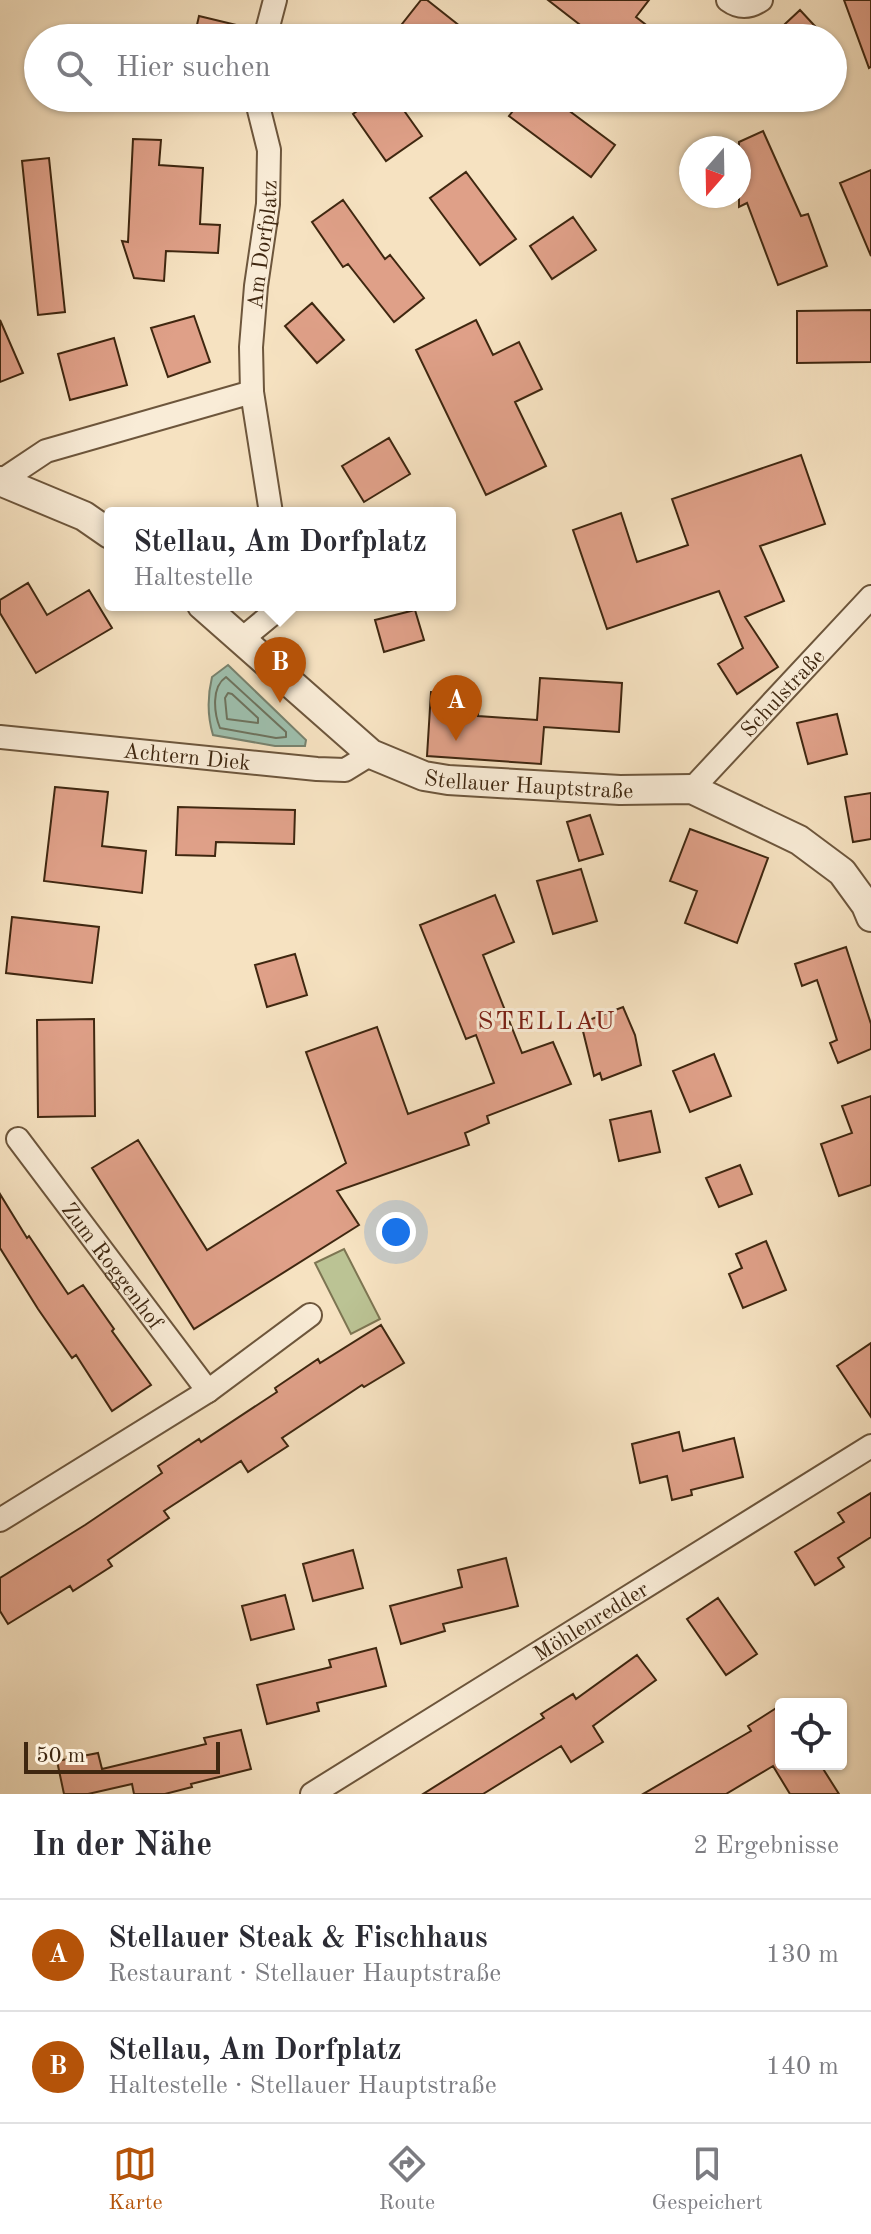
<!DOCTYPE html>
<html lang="de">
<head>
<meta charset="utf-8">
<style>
	:root { --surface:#fff; --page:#f2f2f3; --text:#2b2b33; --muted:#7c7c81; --line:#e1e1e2; --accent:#b45309 }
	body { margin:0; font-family:"Old Standard TT",serif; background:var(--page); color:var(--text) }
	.controls { position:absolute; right:24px; bottom:24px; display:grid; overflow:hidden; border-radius:8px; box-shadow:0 2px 6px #0004 }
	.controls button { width:72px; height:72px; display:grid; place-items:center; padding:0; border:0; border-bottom:2px solid var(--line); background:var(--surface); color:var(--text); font:40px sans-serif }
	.compass { position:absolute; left:679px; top:136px; width:72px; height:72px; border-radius:50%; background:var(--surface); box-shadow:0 2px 6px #0004; rotate:200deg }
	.scale { position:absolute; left:24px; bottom:20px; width:196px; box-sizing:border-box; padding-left:8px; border:4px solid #3f2710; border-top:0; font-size:22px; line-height:28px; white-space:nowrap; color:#3f2710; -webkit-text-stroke:6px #f9ecd7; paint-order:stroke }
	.you { position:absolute; left:396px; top:1232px; width:28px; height:28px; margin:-20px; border:6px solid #fff; border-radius:50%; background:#1a73e8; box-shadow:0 0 0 12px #1a73e833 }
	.badge { display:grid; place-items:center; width:52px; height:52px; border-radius:50%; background:var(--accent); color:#fff; font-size:26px; font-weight:700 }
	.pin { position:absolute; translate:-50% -66px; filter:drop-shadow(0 2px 4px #0008) }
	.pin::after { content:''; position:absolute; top:42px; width:28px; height:24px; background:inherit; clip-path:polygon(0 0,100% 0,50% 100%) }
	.popup { position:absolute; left:104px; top:507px; width:352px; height:104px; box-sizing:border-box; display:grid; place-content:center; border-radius:8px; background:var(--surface); filter:drop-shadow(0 2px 6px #0005); font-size:26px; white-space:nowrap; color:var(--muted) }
	.popup b { font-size:30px; color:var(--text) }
	.popup::after { content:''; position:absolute; left:50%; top:100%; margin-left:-16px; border:16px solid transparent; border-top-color:var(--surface) }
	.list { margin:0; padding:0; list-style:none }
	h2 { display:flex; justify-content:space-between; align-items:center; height:104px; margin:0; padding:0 32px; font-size:34px }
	h2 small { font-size:26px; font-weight:400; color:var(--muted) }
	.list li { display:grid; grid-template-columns:52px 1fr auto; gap:24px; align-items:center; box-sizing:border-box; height:112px; padding:0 32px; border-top:2px solid var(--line) }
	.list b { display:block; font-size:30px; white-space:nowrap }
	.list p { margin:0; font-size:26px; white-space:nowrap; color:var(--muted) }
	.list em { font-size:26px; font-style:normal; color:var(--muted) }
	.icon { flex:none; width:44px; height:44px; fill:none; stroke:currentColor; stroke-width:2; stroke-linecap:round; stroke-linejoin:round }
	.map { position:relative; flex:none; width:871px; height:1794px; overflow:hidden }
	.search { position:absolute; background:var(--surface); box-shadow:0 2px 6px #0004; left:24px; right:24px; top:24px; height:88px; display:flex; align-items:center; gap:20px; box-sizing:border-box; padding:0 28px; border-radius:44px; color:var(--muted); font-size:30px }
	.sheet { height:328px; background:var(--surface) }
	nav { display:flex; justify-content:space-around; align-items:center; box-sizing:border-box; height:112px; border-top:2px solid var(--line); background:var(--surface); font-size:22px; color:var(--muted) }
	nav a { display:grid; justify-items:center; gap:4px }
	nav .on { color:var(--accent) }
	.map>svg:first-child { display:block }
	.green { fill:#bbc394; stroke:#7d7552; stroke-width:2 }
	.water { fill:#9ebfad; stroke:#78826e; stroke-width:2 }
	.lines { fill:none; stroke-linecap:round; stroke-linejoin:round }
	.shore { stroke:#6e735e; stroke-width:2 }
	.building { fill:#dfa088; stroke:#3f2710; stroke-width:2 }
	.minor-casing { stroke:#6d563c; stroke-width:26 }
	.tertiary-casing { stroke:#6d563c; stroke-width:32 }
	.minor { stroke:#f9ecd7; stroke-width:22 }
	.tertiary { stroke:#f9ecd7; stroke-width:28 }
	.labels { text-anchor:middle; stroke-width:6; stroke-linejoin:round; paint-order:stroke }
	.street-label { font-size:22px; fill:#3f2710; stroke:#f9ecd7 }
	.quarter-label { font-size:26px; letter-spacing:2px; fill:#7a1f14; stroke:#f9ecd7 }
</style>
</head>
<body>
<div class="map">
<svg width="871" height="1794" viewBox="0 0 871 1794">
	<rect width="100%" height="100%" fill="#f6e2c1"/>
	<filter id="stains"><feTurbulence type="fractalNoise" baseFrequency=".0025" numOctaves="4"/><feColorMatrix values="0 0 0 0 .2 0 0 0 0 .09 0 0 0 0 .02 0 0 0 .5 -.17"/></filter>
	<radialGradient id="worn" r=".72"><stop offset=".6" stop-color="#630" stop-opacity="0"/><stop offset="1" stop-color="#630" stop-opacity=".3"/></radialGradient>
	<path class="green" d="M344,1249L380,1319L351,1334L315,1263Z"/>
	<path class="water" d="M228,665L306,740L305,746H275L213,735C207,715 207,698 212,677Z"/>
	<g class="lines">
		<path class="shore" d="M226,677L286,732V737L276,738L220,728C214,713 211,687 226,677Z
			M228,693L232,694L258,718V723L227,719L225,698Z"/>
	</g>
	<path class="building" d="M421,0H427L475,38H391Z
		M548,0H649L636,17L663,38H597Z
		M844,0H871V67L869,68Z
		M800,10L826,38H770Z
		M199,16L253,29L251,38H194Z
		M375,98H395L422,136L386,161L353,114Z
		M523,98H552L615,145L591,177L509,116Z
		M763,131L801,216L808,214L827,266L778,285L747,203L739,207V142Z
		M133,139L161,140L159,165L203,168L200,224L220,225L218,253L166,251L164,281L134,278L122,241L128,242Z
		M49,158L65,312L38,315L22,161Z
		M871,170V256L840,183Z
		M466,172L516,239L480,265L430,198Z
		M343,200L385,259L390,255L424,298L394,322L348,264L343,267L312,222Z
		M573,217L596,250L552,279L530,246Z
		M312,303L344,340L317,363L285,326Z
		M871,310V362L797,363V311Z
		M194,316L210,362L168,377L151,328Z
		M0,320L23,373L0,382Z
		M476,320L493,355L519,342L542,389L515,402L546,466L486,495L416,350Z
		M114,338L127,385L70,400L58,354Z
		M389,438L410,474L364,502L342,466Z
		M801,455L825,524L760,546L784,601L745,617L778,667L737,694L718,664L743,648L719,591L607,629L573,530L621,513L637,562L688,545L672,499Z
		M28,583L47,615L89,590L112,628L36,673L0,613V600Z
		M415,610L424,640L384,652L375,620Z
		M540,678L622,683L619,732L544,727L541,764L427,756L431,692L479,695L478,716L537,720Z
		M837,714L847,754L808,764L797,723Z
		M55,787L108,792L102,846L146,851L142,893L44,881Z
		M871,793V839L853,842L845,797Z
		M178,807L295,810L294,844L216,842L215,856L176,855Z
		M590,815L603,854L579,861L567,822Z
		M690,829L768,858L737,943L685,923L697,891L670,881Z
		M581,869L597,921L553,934L537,881Z
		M495,895L514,942L483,955L522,1053L553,1042L571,1084L487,1116L489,1123L465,1133L469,1145L337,1191L359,1225L194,1329L92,1168L138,1140L207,1250L346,1163L306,1052L377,1027L408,1114L494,1083L476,1035L466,1039L420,925Z
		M12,917L99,927L92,983L6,973Z
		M846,947L871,1024V1049L838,1063L830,1043L837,1040L817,980L802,986L795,964Z
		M295,954L307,995L267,1007L255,965Z
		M623,1007L635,1035L641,1065L602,1080L600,1073L594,1076L581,1023Z
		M94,1019L95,1116L38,1117L37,1020Z
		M714,1054L731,1096L690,1112L673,1071Z
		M871,1096V1185L839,1196L821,1144L852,1133L842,1106Z
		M651,1111L660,1152L619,1161L610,1120Z
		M740,1165L752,1194L719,1207L706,1178Z
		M0,1194L27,1238L29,1236L68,1294L83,1285L114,1329L112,1331L151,1385L112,1411L76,1355L72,1358L38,1309L0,1248Z
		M766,1241L786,1290L743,1308L729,1274L742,1268L736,1254Z
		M381,1325L404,1363L364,1387L362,1385L282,1438L288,1446L248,1472L241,1461L164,1511L169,1518L108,1560L112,1566L73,1591L70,1586L8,1624L0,1611V1578L85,1525L162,1473L158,1466L199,1439L201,1442L277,1392L275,1388L318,1359L320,1363Z
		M871,1343V1417L837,1366Z
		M679,1432L683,1451L734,1438L743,1477L691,1490L692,1495L672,1500L667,1476L640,1483L632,1444Z
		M871,1493V1537L838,1558L844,1567L815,1585L795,1552L844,1522L838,1513Z
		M353,1550L363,1588L313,1601L303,1564Z
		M506,1558L518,1606L443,1624L445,1631L401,1644L390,1606L462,1587L458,1570Z
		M285,1595L294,1629L251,1640L242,1606Z
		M718,1598L757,1654L726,1675L687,1619Z
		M376,1648L386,1686L317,1703L319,1711L267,1724L257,1685L331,1667L329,1660Z
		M637,1655L656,1680L593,1726L603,1742L571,1762L561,1746L483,1794H423L544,1718L541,1714L573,1694L576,1699Z
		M781,1705V1762L778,1764H820L839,1794H790L773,1766L726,1794H643L751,1731L748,1726Z
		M241,1730L251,1769L191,1784L192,1787L165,1794H134L132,1784L88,1794H64L57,1761L98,1753L102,1769L206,1744L204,1738Z"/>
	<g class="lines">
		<defs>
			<g id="minor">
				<path d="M728,0C739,8 749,8 761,0"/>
				<path d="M265,38L275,0"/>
				<path id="s1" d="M252,392L251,347L256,286L268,204L269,150L256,98"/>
				<path d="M1,481L46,451L252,392L271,513"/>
				<path d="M242,639L271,615L273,605"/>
				<path id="s2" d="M0,737L317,769L345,770L371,754"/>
				<path id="s3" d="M692,789L871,597"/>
				<path id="s4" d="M18,1139L208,1391"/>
				<path d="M0,1520L208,1391L310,1315"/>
				<path id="s5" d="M312,1794L871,1446"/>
			</g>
			<g id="tertiary">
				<path d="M0,481L84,516L110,534"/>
				<path id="s6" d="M202,605L371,754L424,776L448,780L620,790L692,789L799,840L842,872L866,905L871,917"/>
			</g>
		</defs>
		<use href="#minor" class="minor-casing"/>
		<use href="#tertiary" class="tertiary-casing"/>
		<use href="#minor" class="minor"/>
		<use href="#tertiary" class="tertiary"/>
	</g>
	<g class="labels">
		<g class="street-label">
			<text dy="8" stroke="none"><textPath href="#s1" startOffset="148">Am Dorfplatz</textPath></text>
			<text dy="8" stroke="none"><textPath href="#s3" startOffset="132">Schulstraße</textPath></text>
			<text dy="8" stroke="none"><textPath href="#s2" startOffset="188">Achtern Diek</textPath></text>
			<text dy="8" stroke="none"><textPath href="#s6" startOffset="388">Stellauer Hauptstraße</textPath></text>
			<text dy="8" stroke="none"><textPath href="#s4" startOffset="158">Zum Roggenhof</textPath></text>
			<text dy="8" stroke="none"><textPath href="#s5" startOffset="328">Möhlenredder</textPath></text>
		</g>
		<g class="quarter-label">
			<text x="547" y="1029">STELLAU</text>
		</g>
	</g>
	<rect width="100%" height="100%" filter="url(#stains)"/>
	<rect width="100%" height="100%" fill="url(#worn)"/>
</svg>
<div class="controls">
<button><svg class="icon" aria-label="locate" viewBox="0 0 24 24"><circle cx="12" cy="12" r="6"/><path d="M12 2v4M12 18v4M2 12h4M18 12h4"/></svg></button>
</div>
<svg class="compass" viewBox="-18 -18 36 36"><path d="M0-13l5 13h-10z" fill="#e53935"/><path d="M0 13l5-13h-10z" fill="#7c7c81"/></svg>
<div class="scale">50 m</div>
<div class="you"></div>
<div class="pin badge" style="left:456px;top:741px">A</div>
<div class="pin badge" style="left:280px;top:703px">B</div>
<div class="popup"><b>Stellau, Am Dorfplatz</b>Haltestelle</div>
<div class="search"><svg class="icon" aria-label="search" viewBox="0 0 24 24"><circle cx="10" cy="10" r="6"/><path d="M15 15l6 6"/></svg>Hier suchen</div>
</div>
<section class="sheet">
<h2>In der Nähe<small>2 Ergebnisse</small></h2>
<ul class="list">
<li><span class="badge">A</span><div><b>Stellauer Steak &amp; Fischhaus</b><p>Restaurant · Stellauer Hauptstraße</p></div><em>130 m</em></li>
<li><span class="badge">B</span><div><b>Stellau, Am Dorfplatz</b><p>Haltestelle · Stellauer Hauptstraße</p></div><em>140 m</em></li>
</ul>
</section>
<nav>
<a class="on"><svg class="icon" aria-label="map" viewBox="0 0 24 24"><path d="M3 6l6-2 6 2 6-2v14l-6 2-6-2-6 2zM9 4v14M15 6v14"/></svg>Karte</a>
<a><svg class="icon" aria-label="directions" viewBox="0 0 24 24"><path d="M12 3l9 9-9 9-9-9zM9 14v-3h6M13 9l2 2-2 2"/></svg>Route</a>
<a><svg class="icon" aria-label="saved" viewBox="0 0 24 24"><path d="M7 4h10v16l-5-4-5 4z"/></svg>Gespeichert</a>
</nav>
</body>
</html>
